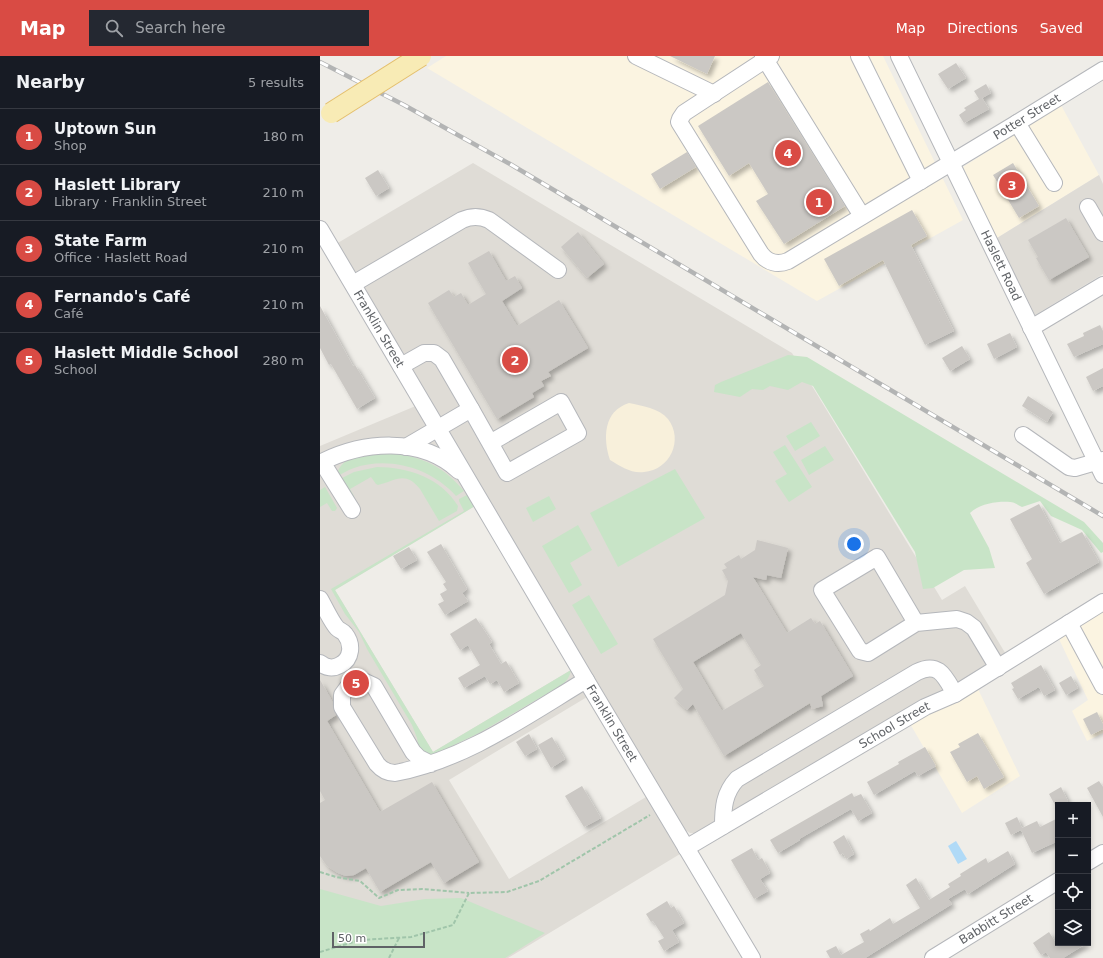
<!DOCTYPE html>
<html lang="en">
<head>
<meta charset="utf-8">
<style>
	:root { --surface:#171b24; --page:#242831; --text:#f1f3f6; --muted:#9ea1a6; --line:#363941; --accent:#d94b44 }
	body { margin:0; font-family:"DejaVu Sans",sans-serif; background:var(--page); color:var(--text) }
	.controls { position:absolute; right:12px; bottom:12px; display:grid; overflow:hidden; border-radius:0px; box-shadow:0 2px 6px #0003 }
	.controls button { width:36px; height:36px; display:grid; place-items:center; padding:0; border:0; border-bottom:1px solid var(--line); background:var(--surface); color:var(--text); font:20px sans-serif }
	.scale { position:absolute; left:12px; bottom:10px; width:93px; box-sizing:border-box; padding-left:4px; border:2px solid #5f6266; border-top:0; font-size:11px; line-height:14px; white-space:nowrap; color:#5f6266; -webkit-text-stroke:3px #fff; paint-order:stroke }
	.you { position:absolute; left:534px; top:488px; width:14px; height:14px; margin:-10px; border:3px solid #fff; border-radius:50%; background:#1a73e8; box-shadow:0 0 0 6px #1a73e833 }
	.badge { display:grid; place-items:center; width:26px; height:26px; border-radius:50%; background:var(--accent); color:#fff; font-size:13px; font-weight:700 }
	.pin { position:absolute; translate:-50% -50%; border:2px solid #fff; box-shadow:0 1px 4px #0006 }
	.list { margin:0; padding:0; list-style:none }
	h2 { display:flex; justify-content:space-between; align-items:center; height:52px; margin:0; padding:0 16px; font-size:17px }
	h2 small { font-size:13px; font-weight:400; color:var(--muted) }
	.list li { display:grid; grid-template-columns:26px 1fr auto; gap:12px; align-items:center; box-sizing:border-box; height:56px; padding:0 16px; border-top:1px solid var(--line) }
	.list b { display:block; font-size:15px; white-space:nowrap }
	.list p { margin:0; font-size:13px; white-space:nowrap; color:var(--muted) }
	.list em { font-size:13px; font-style:normal; color:var(--muted) }
	.icon { flex:none; width:22px; height:22px; fill:none; stroke:currentColor; stroke-width:2; stroke-linecap:round; stroke-linejoin:round }
	.map { position:relative; flex:none; width:783px; height:902px; overflow:hidden }
	header { display:flex; align-items:center; gap:24px; box-sizing:border-box; height:56px; padding:0 20px; background:var(--accent); color:#fff }
	header strong { font-size:19px }
	nav { display:flex; gap:22px; margin-inline-start:auto; font-size:14px }
	.search { width:280px; height:36px; background:var(--page); display:flex; align-items:center; gap:10px; box-sizing:border-box; padding:0 14px; border-radius:0px; color:var(--muted); font-size:15px }
	main { display:flex }
	aside { flex:1; background:var(--surface) }
	.map>svg:first-child { display:block }
	.commercial { fill:#fbf4e1 }
	.education { fill:#dfdcd6 }
	.green { fill:#c8e4c7 }
	.sand { fill:#f8f0db }
	.water { fill:#b0daf7 }
	.building { fill:#cbc8c4; fill-rule:evenodd; filter:url(#shadow) }
	.lines { fill:none; stroke-linecap:round; stroke-linejoin:round }
	.minor-casing { stroke:#b5b7bb; stroke-width:18 }
	.path { stroke:#a0c5aa; stroke-width:2; stroke-dasharray:4 2; stroke-linecap:butt }
	.minor { stroke:#fff; stroke-width:16 }
	.rail-casing { stroke:#b3b4b4; stroke-width:4.5 }
	.rail { stroke:#fff; stroke-width:3; stroke-dasharray:9; stroke-linecap:butt }
	.major-bridge-casing { stroke:#e4bf6c; stroke-width:22; stroke-linecap:butt }
	.major-bridge { stroke:#f8ebb5; stroke-width:20 }
	.labels { text-anchor:middle; stroke-width:4; stroke-linejoin:round; paint-order:stroke }
	.street-label { font-size:12px; fill:#5f6266; stroke:#fff }
</style>
</head>
<body>
<header>
<strong>Map</strong>
<div class="search"><svg class="icon" aria-label="search" viewBox="0 0 24 24"><circle cx="10" cy="10" r="6"/><path d="M15 15l6 6"/></svg>Search here</div>
<nav><a>Map</a><a>Directions</a><a>Saved</a></nav>
</header>
<main>
<aside>
<h2>Nearby<small>5 results</small></h2>
<ul class="list">
<li><span class="badge">1</span><div><b>Uptown Sun</b><p>Shop</p></div><em>180 m</em></li>
<li><span class="badge">2</span><div><b>Haslett Library</b><p>Library · Franklin Street</p></div><em>210 m</em></li>
<li><span class="badge">3</span><div><b>State Farm</b><p>Office · Haslett Road</p></div><em>210 m</em></li>
<li><span class="badge">4</span><div><b>Fernando's Café</b><p>Café</p></div><em>210 m</em></li>
<li><span class="badge">5</span><div><b>Haslett Middle School</b><p>School</p></div><em>280 m</em></li>
</ul>
</aside>
<div class="map">
<svg width="783" height="902" viewBox="0 0 783 902">
	<defs>
		<filter id="shadow"><feDropShadow dx="3.5" dy="3.5" stdDeviation="2" flood-color="#0004"/></filter>
	</defs>
	<rect width="100%" height="100%" fill="#efede8"/>
	<path class="commercial" d="M126,0H563L643,164L497,245L107,12Z
		M741,49L779,119L677,182L643,111Z
		M783,554V677L767,685L752,655L768,644L738,581Z
		M657,631L700,720L642,757L589,666Z"/>
	<path class="education" d="M153,107L472,297L622,544L645,530L687,600L379,777H370L362,772L16,188Z
		M779,119L783,128V218L715,259L677,182Z
		M98,349L155,450L15,534L113,696L251,614L267,641L129,724L189,823L326,741L360,798L188,902H0V390Z"/>
	<path class="green" d="M468,299L487,301L764,466L783,487V496L781,497L762,474L731,460L720,445L702,451C698,449 694,446 690,446C677,445 659,448 650,457L669,492L675,512L644,514L613,532L603,533L595,496L493,330L482,326L468,334L450,330L443,334L432,333L420,341L394,336L395,329L401,326Z
		M491,366L500,380L475,395L466,380Z
		M465,389L492,431L469,446L455,425L467,418L453,396Z
		M505,390L514,404L489,419L481,404Z
		M72,397C103,401 124,411 144,435L136,440C111,412 69,400 34,412C28,414 22,418 17,420C19,397 54,398 72,397Z
		M57,411C88,411 121,422 138,450L137,455L119,465L100,433C85,414 75,425 58,429L56,428L51,421L30,433L34,440V444L18,424L34,416Z
		M355,413L385,462L298,511L270,457Z
		M5,431L17,452L15,455H12L7,447L0,451V434Z
		M147,439L155,450L15,534L113,696L251,614C250,620 247,625 242,629L159,677L109,701L99,693L97,682L92,669L47,593L39,576L25,558L11,533L144,455L139,445V443Z
		M229,440L236,453L213,466L206,452Z
		M258,469L272,494L250,507L262,529L249,537L222,490Z
		M269,539L298,588L281,598L252,549Z
		M0,833L61,850L105,843L141,842L225,877L185,902H0Z"/>
	<path class="sand" d="M309,347C322,350 339,352 348,363C364,384 350,414 324,416C312,418 300,410 290,404C283,383 283,355 309,347Z"/>
	<path class="water" d="M636,785L647,803L638,808L628,790Z"/>
	<path class="building" d="M350,0H395L387,18Z
		M636,7L646,22L628,33L618,18Z
		M448,26L525,150L464,188L436,145L448,138L429,107L409,120L378,70Z
		M666,28L671,37L662,42L669,53L644,67L639,59L646,54L644,52L659,43L654,35Z
		M367,96L376,111L340,133L331,118Z
		M693,107L719,150L699,162L673,119Z
		M58,114L69,132L56,140L45,122Z
		M592,154L607,180L591,189L634,275L605,289L563,204L519,230L504,203Z
		M746,162L769,201L729,224L716,202L718,201L708,184Z
		M258,176L284,208L267,222L241,191Z
		M169,195L186,225L195,220L202,232L182,245L197,270L239,244L268,292L228,316L231,320L221,325L224,330L212,337L214,341L177,363L108,247L129,234L134,241L141,237L148,249L166,238L148,207Z
		M0,250L33,310L35,309L55,342L37,353L11,308L9,309L0,292Z
		M780,269L783,275V288L754,301L747,288L764,280L763,277Z
		M690,277L697,291L674,303L667,288Z
		M642,290L650,303L630,315L622,302Z
		M783,312V330L773,335L766,321Z
		M708,340L733,356L727,366L702,350Z
		M719,448L740,487L762,476L779,506L724,538L706,507L712,503L690,463Z
		M437,484L468,492L461,522L447,519L446,524L433,521L467,577L491,562L495,568L500,565L533,620L501,640L503,650L492,653L490,647L404,700L373,648L367,654L354,642L363,633L333,583L405,539L408,525L402,514L407,512L404,508L419,499L421,503L435,494ZM421,577L441,609L434,614L444,630L402,655L373,606Z
		M121,488L147,533L142,537L148,545L125,559L118,548L124,545L120,538L127,534L123,528L126,526L107,496Z
		M89,491L97,504L81,513L73,500Z
		M156,562L172,586L169,588L181,608L186,605L199,627L184,636L177,624L170,628L165,620L144,632L138,622L160,609L148,589L140,594L130,578Z
		M721,609L735,634L724,640L719,631L698,643L692,633L694,632L691,627Z
		M751,620L758,632L746,639L739,627Z
		M0,624L12,645L13,651L16,659L7,665L60,756L112,726L159,806L124,827L111,806L60,836L46,812L34,819L26,820L18,817L7,810L0,800V747L5,744L0,735Z
		M777,656L783,668V673L771,679L763,663Z
		M658,677L684,721L664,733L657,720L647,726L630,696L640,691L638,688Z
		M209,678L217,693L205,700L196,686Z
		M232,681L245,703L231,712L218,689Z
		M605,691L616,710L598,720L595,715L554,739L547,726L579,708L578,706Z
		M779,725L783,731V761L767,732Z
		M262,730L281,762L264,771L245,740Z
		M741,731L748,745L736,751L729,738Z
		M532,737L534,741L541,738L552,757L538,765L531,753L479,783L480,784L458,797L450,784Z
		M697,761L702,772L717,765L720,771L738,762V785L712,797L701,774L691,779L685,767Z
		M524,779L534,798L526,803L523,797L520,799L513,786Z
		M432,792L438,804L442,802L450,817L440,823L448,835L434,843L411,804Z
		M688,795L695,808L648,838L645,833L628,843L632,848L545,902H510L506,895L516,890L521,899L544,886L540,878L549,873L550,875L570,862L573,868L600,852L586,829L596,822L609,844L630,831L628,828L641,820L640,818L666,802L668,807Z
		M347,845L351,852L354,850L364,867L352,874L359,886L344,895L338,885L344,882L333,865L331,866L326,858Z
		M729,876L736,887H767L743,902H730L726,896L721,899L713,887Z"/>
	<g class="lines">
		<defs>
			<g id="minor">
				<path d="M316,0L394,38"/>
				<path d="M443,0L542,160"/>
				<path id="s1" d="M451,0L364,57L360,63L359,66L441,198C448,207 458,209 468,205L697,67L783,14"/>
				<path d="M539,0L601,125"/>
				<path id="s2" d="M579,0L783,419"/>
				<path d="M697,67L734,127"/>
				<path d="M768,151L783,177"/>
				<path id="s3" d="M0,173L266,624L432,902"/>
				<path d="M33,228L142,164C151,160 160,160 169,164L238,214"/>
				<path d="M711,272L783,229"/>
				<path d="M81,310L104,297H114L122,303L151,353"/>
				<path d="M703,379L749,411L755,412L783,404"/>
				<path d="M86,391L151,353L187,417L258,377L241,346L170,387"/>
				<path d="M2,406L32,454"/>
				<path d="M0,407C43,385 101,380 139,415"/>
				<path d="M0,543C4,550 12,567 17,572C20,575 23,575 25,578C33,588 32,603 20,609C13,613 6,612 0,607"/>
				<path d="M596,567L557,501L502,534L540,595L548,597L596,567L637,563L646,566L654,572L678,612"/>
				<path d="M749,567L783,630"/>
				<path d="M111,708L99,702L93,696L54,630L43,625L30,628L22,639V651L57,708C62,714 67,717 75,717C145,704 206,660 266,624"/>
				<path d="M403,770C403,752 404,737 417,723L597,616C619,605 625,621 635,638"/>
				<path id="s4" d="M366,792L605,651L635,638L783,546"/>
				<path d="M768,806L783,797"/>
				<path id="s5" d="M613,902L738,825"/>
			</g>
		</defs>
		<use href="#minor" class="minor-casing"/>
		<path class="path" d="M0,816L16,821L40,825L59,842L78,834L102,833L149,837
			M0,896L40,884L91,881L133,869L149,837L187,836L219,825L330,759
			M69,902L79,882"/>
		<use href="#minor" class="minor"/>
		<defs>
			<path id="rail" d="M0,6L84,49L190,108L783,460"/>
		</defs>
		<use href="#rail" class="rail-casing"/>
		<use href="#rail" class="rail"/>
		<defs>
			<path id="major-bridge" d="M11,57L101,0"/>
		</defs>
		<use href="#major-bridge" class="major-bridge-casing"/>
		<use href="#major-bridge" class="major-bridge"/>
	</g>
	<g class="labels">
		<g class="street-label">
			<text dy="4" stroke="none"><textPath href="#s1" startOffset="579">Potter Street</textPath></text>
			<text dy="4" stroke="none"><textPath href="#s2" startOffset="233">Haslett Road</textPath></text>
			<text dy="4" stroke="none"><textPath href="#s3" startOffset="116">Franklin Street</textPath></text>
			<text dy="4" stroke="none"><textPath href="#s3" startOffset="574">Franklin Street</textPath></text>
			<text dy="4" stroke="none"><textPath href="#s4" startOffset="242">School Street</textPath></text>
			<text dy="4" stroke="none"><textPath href="#s5" startOffset="74">Babbitt Street</textPath></text>
		</g>
	</g>
</svg>
<div class="controls">
<button>+</button>
<button>−</button>
<button><svg class="icon" aria-label="locate" viewBox="0 0 24 24"><circle cx="12" cy="12" r="6"/><path d="M12 2v4M12 18v4M2 12h4M18 12h4"/></svg></button>
<button><svg class="icon" aria-label="layers" viewBox="0 0 24 24"><path d="M12 4l9 5-9 5-9-5zM3 14l9 5 9-5"/></svg></button>
</div>
<div class="scale">50 m</div>
<div class="you"></div>
<div class="pin badge" style="left:499px;top:146px">1</div>
<div class="pin badge" style="left:195px;top:304px">2</div>
<div class="pin badge" style="left:692px;top:129px">3</div>
<div class="pin badge" style="left:468px;top:97px">4</div>
<div class="pin badge" style="left:36px;top:627px">5</div>
</div>
</main>
</body>
</html>
